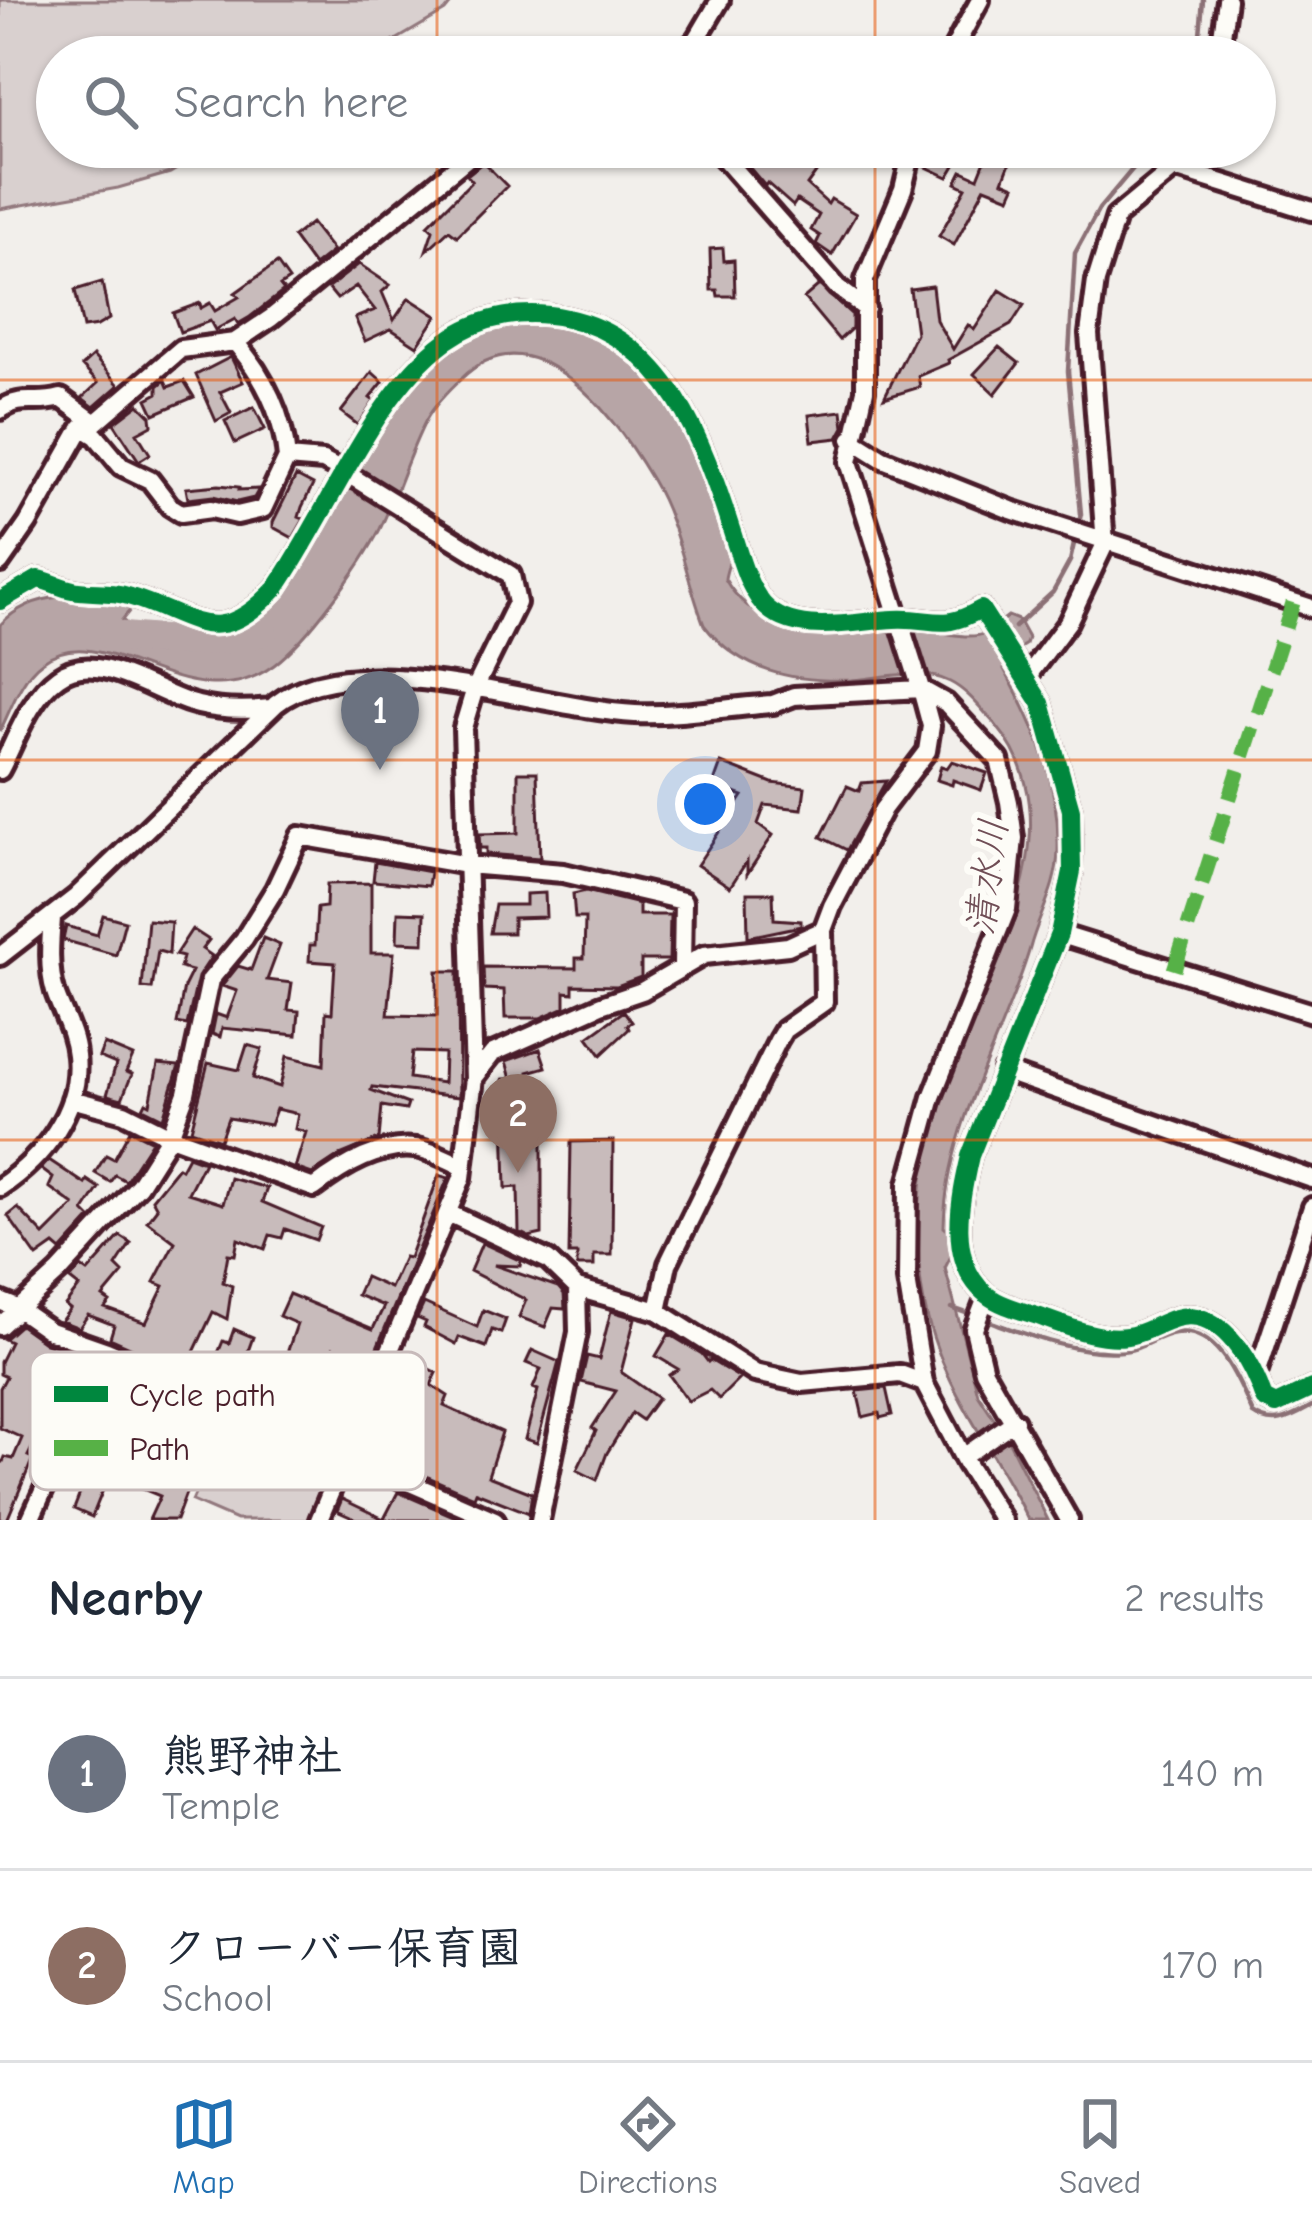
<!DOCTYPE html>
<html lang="en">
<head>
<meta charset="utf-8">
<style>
	:root { --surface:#fff; --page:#f2f2f3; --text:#1f2937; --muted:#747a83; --line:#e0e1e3; --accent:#1f6fb2 }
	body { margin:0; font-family:"Comic Neue","Klee One",sans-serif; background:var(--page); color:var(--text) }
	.you { position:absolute; left:705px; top:804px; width:42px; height:42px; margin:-30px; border:9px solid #fff; border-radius:50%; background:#1a73e8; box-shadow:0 0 0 18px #1a73e833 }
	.badge { display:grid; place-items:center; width:78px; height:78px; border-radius:50%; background:var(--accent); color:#fff; font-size:39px; font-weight:700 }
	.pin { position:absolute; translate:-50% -99px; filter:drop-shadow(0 3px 6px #0008) }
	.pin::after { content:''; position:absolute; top:63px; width:42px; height:36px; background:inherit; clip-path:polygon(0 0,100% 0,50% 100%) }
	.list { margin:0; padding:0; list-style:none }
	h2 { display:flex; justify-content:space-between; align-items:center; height:156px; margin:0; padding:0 48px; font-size:51px }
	h2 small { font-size:39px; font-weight:400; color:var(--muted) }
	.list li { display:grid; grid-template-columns:78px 1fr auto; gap:36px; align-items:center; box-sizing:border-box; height:192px; padding:0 48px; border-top:3px solid var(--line) }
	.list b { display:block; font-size:45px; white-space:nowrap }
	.list p { margin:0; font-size:39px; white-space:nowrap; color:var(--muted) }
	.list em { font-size:39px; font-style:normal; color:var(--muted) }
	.icon { flex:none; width:66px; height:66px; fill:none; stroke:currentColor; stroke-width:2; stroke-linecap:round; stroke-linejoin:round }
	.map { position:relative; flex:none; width:1312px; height:1520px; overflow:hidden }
	.search { position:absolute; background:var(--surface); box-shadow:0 3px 9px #0004; left:36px; right:36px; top:36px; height:132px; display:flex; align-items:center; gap:30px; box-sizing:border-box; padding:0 42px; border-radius:66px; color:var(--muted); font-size:45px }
	.sheet { height:540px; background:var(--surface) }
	nav { display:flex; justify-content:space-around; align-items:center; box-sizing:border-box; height:168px; border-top:3px solid var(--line); background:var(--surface); font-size:33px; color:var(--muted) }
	nav a { display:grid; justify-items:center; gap:6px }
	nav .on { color:var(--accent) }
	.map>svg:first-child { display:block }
	.green { fill:#d9d0cf; stroke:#92787d; stroke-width:3 }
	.water { fill:#b7a5a6; stroke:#8b6f75; stroke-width:3 }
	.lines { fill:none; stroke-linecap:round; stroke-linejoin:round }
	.stream { stroke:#8b6f75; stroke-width:4.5 }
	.river { stroke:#b7a5a6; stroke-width:30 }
	.building { fill:#c8bbbb; stroke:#4a1f2b; stroke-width:3; fill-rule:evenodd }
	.minor-casing { stroke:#4a1f2b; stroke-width:26 }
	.minor { stroke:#fdfcf7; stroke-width:16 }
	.quiet { stroke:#57b146; stroke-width:15; stroke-dasharray:30 15; stroke-linecap:butt }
	.cycleway-casing { stroke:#fdfcf7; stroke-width:26 }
	.cycleway { stroke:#00873e; stroke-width:18 }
	.grid { fill:none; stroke:#e8590c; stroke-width:3; stroke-opacity:0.55 }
	.labels { text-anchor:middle; stroke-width:12; stroke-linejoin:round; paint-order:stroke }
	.water-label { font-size:39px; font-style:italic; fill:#704e56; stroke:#fdfcf7 }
	.key { fill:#fdfcf7; stroke:#c7baba; stroke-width:3 }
	.key-label { font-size:33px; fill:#4a1f2b }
</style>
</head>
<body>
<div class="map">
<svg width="1312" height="1520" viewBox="0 0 1312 1520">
	<rect width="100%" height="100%" fill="#f2efeb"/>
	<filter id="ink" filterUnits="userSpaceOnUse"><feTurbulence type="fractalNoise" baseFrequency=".00833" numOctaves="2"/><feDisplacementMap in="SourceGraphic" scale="24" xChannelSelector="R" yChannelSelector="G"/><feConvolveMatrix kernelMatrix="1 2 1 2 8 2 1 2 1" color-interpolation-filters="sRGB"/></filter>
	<g filter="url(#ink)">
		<path class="green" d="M0,0H454L445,11L367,57H57V147H213L170,173L118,188L0,209Z
			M232,1410L346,1458L316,1520H236L192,1501Z"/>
		<path class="water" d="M524,318C556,324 586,327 614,343C665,374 722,494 730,553C731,561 726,570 725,579C763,648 857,626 921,630C940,631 968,641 986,633C993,629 1001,621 1008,616L1018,620L1028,638L1026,644L1007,656L1004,669C1036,726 1060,785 1058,851C1057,888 1039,914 1030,948C1002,1041 946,1127 944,1227L951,1233L953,1252L945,1268L978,1394L1008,1440L1048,1520H1028C985,1431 925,1369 919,1263C916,1205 924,1146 941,1092C976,983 1087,832 995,724C982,710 968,691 950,682C921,667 881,678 851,680C793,682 740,672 704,625C686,578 678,523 652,480C616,419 535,306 461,379C448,391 435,404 426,420C408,455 397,494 380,529C361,566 307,640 274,665C191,727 104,614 42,662C21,677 11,709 0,731V625C36,586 88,596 135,604L122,620C163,656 197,658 242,630L236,624L281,590L410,382L468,336L496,323Z"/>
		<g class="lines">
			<path class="stream" d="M1198,57L1203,0
				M1015,627L1053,592L1070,561L1081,514L1068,371L1075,253L1099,209L1151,147
				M952,1308L975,1316
				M986,1320C1028,1335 1077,1355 1122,1351C1142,1350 1156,1336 1175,1333C1219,1326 1239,1383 1253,1414C1274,1429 1292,1417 1312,1406"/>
			<path class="river" d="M113,636C163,641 213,645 262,631"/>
		</g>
		<path class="building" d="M772,147H808L823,163L807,185L828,204L831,199L856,214L832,255L816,244L820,236L811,230L819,215L797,200L793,206L767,183L765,186L749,167Z
			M944,147H966L948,177L922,165L925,151L938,157Z
			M990,148L1012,157L1003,181L1015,186L1010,197L985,187L954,245L939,236L966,188L956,183L962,171L978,178Z
			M483,162L507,186L457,236L449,230L426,251L433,230L428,225L472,181L467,175Z
			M311,223L333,251L314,266L293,237Z
			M723,248L724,261L734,260L735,296H718L717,290H711L710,249Z
			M277,263L289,280L280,286L284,291L250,317L238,324L235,319L215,330L210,321L180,332L173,313L200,303L201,308L210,303L215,311L239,297L235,293Z
			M359,264L390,285L382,292L394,320L409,298L437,316L417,346L391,329L365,341L355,318L375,310L356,286L337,299L328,288Z
			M102,282L109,319L97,326L83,328L75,290Z
			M819,285L852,315V328L839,340L804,298Z
			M932,286L936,320L953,349L968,325L974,330L1000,290L1024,305L1011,325L948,360L949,363L918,376L920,387L884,398L916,333L910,289Z
			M999,347L1019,363L995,394L974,374Z
			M93,356L119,385L94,407L82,398L98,383L82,366Z
			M231,357L243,382L220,392L231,413L216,421L196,375Z
			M372,372L383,382L370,398L374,401L358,425L341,412Z
			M165,380L168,387L184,381L194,397L154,414L147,399L158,393V386Z
			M139,404L151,416L152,425L137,433L150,454L139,461L114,423Z
			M254,407L265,429L235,443L225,421Z
			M842,411L844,427L838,438L812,441L809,415Z
			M296,476L313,485L302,507L299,517L304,519L293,538L273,527V522Z
			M219,485L239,487V490L259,489L254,498L237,502L213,496L188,499L186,488Z
			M952,761L987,773L981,790L953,780L952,785L937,780L941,766L947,768Z
			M721,763L772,783L805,787L802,809L765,805L758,824L773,835L747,874V861L730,887L697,865L743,796L713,785Z
			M518,772H537L540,858L486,854V848H480L479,834L518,833Z
			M886,781L847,850L821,837L847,786L859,791L862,783Z
			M375,862L430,872L428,886L373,881Z
			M371,883V953H394L388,1015L437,1016V971H458L459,1097L372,1087L371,1090L408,1104L406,1110L382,1106L379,1139L342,1154L312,1174L295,1168L306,1132L295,1129L298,1114L276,1109L270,1125L228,1118L220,1140L191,1130L208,1063L239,1070L247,1045L262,1049L253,1078L280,1087L287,1056L324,1065L326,1012L332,1013L335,963L309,961L310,945H315L317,908L326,907L327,884ZM412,1052L444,1053L443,1083L409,1078Z
			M586,891L639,904V915H670L669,960H641V977L617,986L573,985V993L565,992V1007L540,1018H505L504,990L484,989L483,967L576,968V958H584L585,918H575L573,894Z
			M545,893L546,917L513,918V933H490L495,905H526V894Z
			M747,893H773L774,919L801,921V926L748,937Z
			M398,912L425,913L424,943L397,942Z
			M103,915L125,921L116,955L63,940L66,926L97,935Z
			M148,920L171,922L169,954L158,951L152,989L142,988Z
			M192,929L209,940L202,949L212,956L198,977L187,1025L177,1023L184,987L192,971L180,968L183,957L175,955Z
			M263,938L280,945L267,980L292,983L288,1010L299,1011L297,1035L222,1028L220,1037L212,1034L216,1014L227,1018L237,991L222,986L238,966L251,970Z
			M624,1011L632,1022L627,1025L629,1029L601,1055L588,1037Z
			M104,1044L133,1056L126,1072L132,1074L122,1099L107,1095L116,1064L99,1057Z
			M540,1049L546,1067L528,1072L526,1127H534V1137H542V1234L529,1237L519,1232L518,1187L506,1188L503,1079H511L506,1061Z
			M158,1064L179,1066L163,1118L143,1108L146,1102L150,1104Z
			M130,1130L152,1141L126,1181L115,1175L110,1182L95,1173L106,1155L114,1159Z
			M613,1141L612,1255H594V1266H577V1254H569L571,1142Z
			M188,1156L204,1162L188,1193L223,1204L230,1178L267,1188L262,1202L321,1227L316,1240L285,1229L282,1238L270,1235L265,1249L238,1239L235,1255L228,1254L223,1282L232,1286L227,1319L213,1312L185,1371L174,1366L176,1362L150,1352L148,1355L110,1338L114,1325L88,1315L79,1328L61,1321L70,1309L65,1305L79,1287L70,1280L81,1267L88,1272L120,1236L131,1243L116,1266L123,1273L103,1297L110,1302L105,1308L146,1323L164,1286L154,1282L175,1242L147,1221L157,1208L152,1199L178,1167L181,1169Z
			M49,1160L85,1184L87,1180L99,1188L84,1211L91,1218L61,1251L54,1245L37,1257L8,1216L18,1208L44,1235L74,1205L49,1187L53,1178L41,1169Z
			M439,1175L448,1178L339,1438L327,1433L338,1406L334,1401L305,1392L293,1418L273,1410L279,1396L237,1380L232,1391L207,1380L223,1341L229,1343L234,1329L253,1337L242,1368L277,1382L297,1324L279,1316L289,1294L373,1329L384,1306L357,1295L365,1277L390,1288L404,1257L409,1258ZM333,1348L360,1359L347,1390L305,1377L315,1351L329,1357Z
			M482,1243L521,1261L520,1266L494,1265L558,1287L564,1294L565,1309L553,1308L545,1327L519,1317L526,1300L470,1271Z
			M424,1303L477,1327L483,1310L506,1319L501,1333L492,1330L486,1347L459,1337L456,1344L424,1327L426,1322L417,1318Z
			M611,1311L635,1318L621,1372L658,1398L642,1420L632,1413L607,1453L597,1480L577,1470L596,1431L592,1428L616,1391L581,1382L587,1356L599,1359Z
			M20,1325L45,1343L90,1358L68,1406L56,1400L28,1456L33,1458L7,1520H0V1461L3,1462L5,1457L13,1459L22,1438L0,1428V1388L6,1377L0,1374V1362L10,1342L4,1339Z
			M669,1334L702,1354L708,1362L710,1360L740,1378L719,1399L710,1390L688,1401L669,1375L678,1369L656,1356Z
			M532,1350L559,1362L537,1443L525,1439L538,1390L533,1388L541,1369L526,1363Z
			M419,1364L437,1373L431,1385L448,1396L444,1406L502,1432L488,1476L532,1493L529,1513L476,1492L474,1497L384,1458L388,1448L379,1444L385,1430L399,1435L411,1411L383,1399L390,1384L405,1390Z
			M111,1372L123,1377L125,1373L144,1382L131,1419L148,1425L139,1452L161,1460L163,1455L173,1460L187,1427L207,1436L176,1520H149L160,1496L109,1475L92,1517L74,1509L82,1488L63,1479L70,1463L80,1468L101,1425L90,1419Z
			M886,1388L892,1415L880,1418L879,1413L863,1417L857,1391Z
			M398,1492L463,1520H357L337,1511L342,1499L384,1519Z"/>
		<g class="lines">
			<defs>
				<path id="minor" d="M679,57L697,39L720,0
					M949,57L980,0
					M1219,57L1227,0
					M714,147L837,287L866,309
					M1175,168L1312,211
					M235,342C263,375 283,414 287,458L323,461L346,473L511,575L517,603L475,688L463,728L474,1078L462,1178L319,1520
					M0,410C24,394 33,406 61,398L95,423
					M82,427L96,436L121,466L150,480L170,506L181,513L211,509L237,515L263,509L287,458
					M851,439L883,459L1011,510L1312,608
					M0,563L28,523L82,427L95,423L181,349L235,342L271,318L481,147
					M0,601L38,579C50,581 61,588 73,590C91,594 109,590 128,596C193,615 216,654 277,587C328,513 374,393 446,341C482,315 526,309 567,318C668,340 703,442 731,529C739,553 746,584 763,604C794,638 855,621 894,619C936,617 940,632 981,609L1041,703L1071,810L1072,871L1059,934L970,1156C960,1199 946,1262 987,1295C1002,1307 1028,1312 1046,1319C1071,1328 1100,1340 1127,1336C1151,1333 1171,1312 1197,1317C1231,1324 1254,1369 1264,1399L1276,1405L1312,1388
					M1027,677L1068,622L1105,544L1089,334L1096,281L1116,217L1175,168L1185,147
					M0,770C16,740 29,698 58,677C98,647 157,696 198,705C223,711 246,711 271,708
					M1059,934L1312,1013
					M0,956L76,897L276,704C355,641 540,709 635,714C680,716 728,707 773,704L794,696L921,689L946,703L999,760L1009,802L1014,838L1007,909L932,1097L908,1184L907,1280L924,1383
					M1003,1071L1312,1179
					M474,1077L493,1053L601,1005L642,991L704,955L788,946L823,930L832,906L883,809L927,751L931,726L921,689L849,462L865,390V280L903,189L913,147
					M71,1099L124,1113L170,1136L314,1188C340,1168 379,1144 415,1148C431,1150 448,1160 462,1166
					M0,1187C42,1159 82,1110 76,1055C74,1032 62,1013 55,992C48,968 50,943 52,918
					M448,1213L548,1260L577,1288L658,1311L755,1373L802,1383L900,1374L924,1383L966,1463L1002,1520
					M987,1295L974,1329L984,1371L1069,1520
					M0,1301L17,1308L50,1331L107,1351L495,1520
					M658,1311L668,1264L778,1040L784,1030L824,1002L823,930
					M0,1326L59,1272L139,1185L170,1136L186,1093L210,980L244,939L275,889L300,836L467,865L563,873L683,901L682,966
					M1256,1377L1312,1207
					M963,1457L1015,1421
					M30,1520L107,1351
					M540,1520L578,1332L577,1288"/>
			</defs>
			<use href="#minor" class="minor-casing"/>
			<use href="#minor" class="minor"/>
			<path class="quiet" d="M1174,970L1293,603"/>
			<defs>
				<path id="cycleway" d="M0,601L38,579C50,581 61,588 73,590C91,594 109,590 128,596C193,615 216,654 277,587C328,513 374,393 446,341C482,315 526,309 567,318C668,340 703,442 731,529C739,553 746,584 763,604C794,638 855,621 894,619C936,617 940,632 981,609L1041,703L1071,810L1072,871L1059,934L970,1156C960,1199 946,1262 987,1295C1002,1307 1028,1312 1046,1319C1071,1328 1100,1340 1127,1336C1151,1333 1171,1312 1197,1317C1231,1324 1254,1369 1264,1399L1276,1405L1312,1388"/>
			</defs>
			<use href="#cycleway" class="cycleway-casing"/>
			<use href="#cycleway" class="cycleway"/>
		</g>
	</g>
	<path class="grid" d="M437,0V57M875,0V57M437,147V1520M875,147V1520M0,380H1312M0,760H1312M0,1140H1312"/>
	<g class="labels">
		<g class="water-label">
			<text transform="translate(986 877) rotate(-83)" y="14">清水川</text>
		</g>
	</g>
	<rect x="30" y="1352" width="396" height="138" rx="18" class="key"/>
	<rect x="54" y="1386" width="54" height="16" fill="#00873e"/>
	<rect x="54" y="1440" width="54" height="16" fill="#57b146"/>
	<g class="key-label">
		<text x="129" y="1406">Cycle path</text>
		<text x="129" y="1460">Path</text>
	</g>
</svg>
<div class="you"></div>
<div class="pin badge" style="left:380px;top:770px;background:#6b7280">1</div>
<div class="pin badge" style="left:518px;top:1173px;background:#8d6e63">2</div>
<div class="search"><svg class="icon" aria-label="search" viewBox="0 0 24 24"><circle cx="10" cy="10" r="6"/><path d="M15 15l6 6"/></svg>Search here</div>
</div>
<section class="sheet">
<h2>Nearby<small>2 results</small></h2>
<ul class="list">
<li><span class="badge" style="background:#6b7280">1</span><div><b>熊野神社</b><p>Temple</p></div><em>140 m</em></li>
<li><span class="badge" style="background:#8d6e63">2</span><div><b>クローバー保育園</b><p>School</p></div><em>170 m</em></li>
</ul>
</section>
<nav>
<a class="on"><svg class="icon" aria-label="map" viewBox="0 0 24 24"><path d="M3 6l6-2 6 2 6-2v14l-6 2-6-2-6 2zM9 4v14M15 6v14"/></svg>Map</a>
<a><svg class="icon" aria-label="directions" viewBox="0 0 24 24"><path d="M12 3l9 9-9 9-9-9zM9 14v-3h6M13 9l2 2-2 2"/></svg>Directions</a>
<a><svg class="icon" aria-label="saved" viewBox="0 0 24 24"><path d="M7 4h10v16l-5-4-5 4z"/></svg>Saved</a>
</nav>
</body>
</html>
